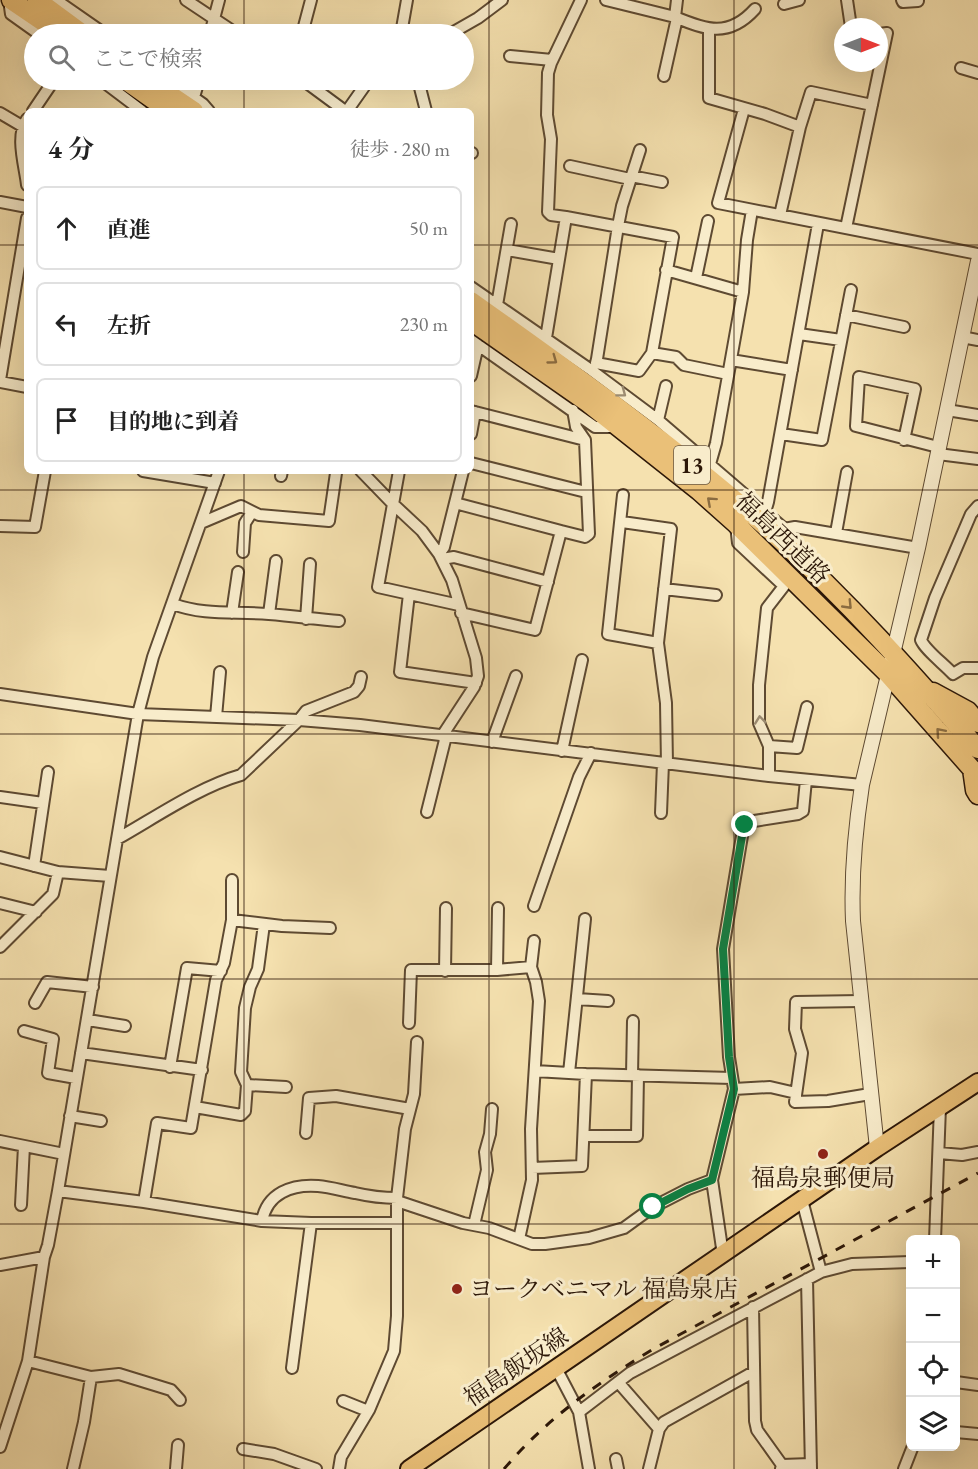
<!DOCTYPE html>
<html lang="ja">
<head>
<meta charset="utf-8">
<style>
	:root { --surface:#fff; --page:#f2f2f2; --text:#222; --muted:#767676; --line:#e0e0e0 }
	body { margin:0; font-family:"EB Garamond","Noto Serif JP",serif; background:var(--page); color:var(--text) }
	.controls { position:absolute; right:18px; bottom:18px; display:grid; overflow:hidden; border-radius:9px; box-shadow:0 6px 24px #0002 }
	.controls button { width:54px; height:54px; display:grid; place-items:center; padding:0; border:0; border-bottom:2px solid var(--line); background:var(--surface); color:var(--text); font:30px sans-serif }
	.compass { position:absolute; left:834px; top:18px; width:54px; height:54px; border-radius:50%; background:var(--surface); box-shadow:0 6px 24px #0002; rotate:90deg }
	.stop { position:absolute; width:18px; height:18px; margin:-14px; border:4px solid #0b8043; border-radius:50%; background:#fff }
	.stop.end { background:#0b8043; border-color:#fff; box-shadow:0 2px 6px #0008 }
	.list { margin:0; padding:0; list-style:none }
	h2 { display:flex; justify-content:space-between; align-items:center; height:78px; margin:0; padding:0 24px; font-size:26px }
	h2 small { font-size:20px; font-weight:400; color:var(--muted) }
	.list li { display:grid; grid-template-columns:39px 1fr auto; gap:18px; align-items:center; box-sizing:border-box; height:84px; margin:0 12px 12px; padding:0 12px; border:2px solid var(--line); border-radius:9px }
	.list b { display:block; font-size:22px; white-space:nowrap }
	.list em { font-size:20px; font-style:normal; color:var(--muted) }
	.icon { flex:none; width:33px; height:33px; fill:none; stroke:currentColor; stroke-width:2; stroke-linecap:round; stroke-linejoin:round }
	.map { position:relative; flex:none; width:978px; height:1469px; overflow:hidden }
	.search { position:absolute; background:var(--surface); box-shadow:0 6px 24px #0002; left:24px; top:24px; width:450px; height:66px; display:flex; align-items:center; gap:15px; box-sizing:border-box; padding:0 21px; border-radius:33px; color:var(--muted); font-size:22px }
	.panel { position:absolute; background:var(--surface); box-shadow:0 6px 24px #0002; left:24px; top:108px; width:450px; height:366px; border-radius:9px }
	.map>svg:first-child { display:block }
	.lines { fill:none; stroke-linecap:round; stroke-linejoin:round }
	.minor-casing { stroke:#5e4a32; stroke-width:14 }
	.tertiary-casing { stroke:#5e4a32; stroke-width:16 }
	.primary-casing { stroke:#2c1708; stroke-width:20 }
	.trunk-casing { stroke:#2c1708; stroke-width:21 }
	.minor { stroke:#f8eccb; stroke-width:10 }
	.tertiary { stroke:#f8eccb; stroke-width:14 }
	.primary { stroke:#eac078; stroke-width:16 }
	.trunk { stroke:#eac078; stroke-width:18 }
	.rail { stroke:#2c1708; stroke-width:3; stroke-dasharray:10 10; stroke-linecap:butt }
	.oneway { stroke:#8b6c40 }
	.oneway2 { stroke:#9c8c73 }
	.route { stroke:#0b8043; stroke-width:8 }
	.grid { fill:none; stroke:#2c1708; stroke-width:1.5; stroke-opacity:0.55 }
	.poi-dot { fill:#8f2418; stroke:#f8eccb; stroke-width:2 }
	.labels { text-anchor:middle; stroke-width:6; stroke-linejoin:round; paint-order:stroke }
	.shield { fill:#f8eccb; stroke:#695742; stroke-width:1.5 }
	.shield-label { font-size:22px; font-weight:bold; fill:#2c1708 }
	.street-label { font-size:24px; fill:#2c1708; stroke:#f8eccb }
	.poi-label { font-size:24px; fill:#2c1708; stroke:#f8eccb }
</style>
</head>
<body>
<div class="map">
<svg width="978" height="1469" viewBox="0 0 978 1469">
	<rect width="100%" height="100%" fill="#f5e1af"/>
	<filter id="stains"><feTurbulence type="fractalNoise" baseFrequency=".00333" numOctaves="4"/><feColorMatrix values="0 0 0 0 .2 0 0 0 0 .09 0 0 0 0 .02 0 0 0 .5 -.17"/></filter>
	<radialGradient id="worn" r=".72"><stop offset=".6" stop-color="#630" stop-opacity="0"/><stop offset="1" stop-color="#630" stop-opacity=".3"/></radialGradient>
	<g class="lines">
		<defs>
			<path id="minor" d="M56,0L105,34
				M186,0L237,34
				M606,0L675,17L677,0
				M847,0L851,27
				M902,0L903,2L918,1
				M13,1L10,7L11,14L39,34
				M784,4L799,0
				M675,17C706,30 729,38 755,9
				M709,29V98L765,114L800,127
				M210,34L219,0
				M302,34L311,0
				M401,34L407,0
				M450,34L478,18L502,0
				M510,56L552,60
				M961,68L978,73
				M664,76L677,18
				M101,80L142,111
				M169,80L203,104L209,111
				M303,80L345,111
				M418,80L426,111
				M194,97L199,80
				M744,109L718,203L978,254
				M33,111L54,80
				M347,111L366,84L372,80
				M0,113L22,126
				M27,119C15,136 25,166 27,185
				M471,153H472
				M570,166L630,179
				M631,176L662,182
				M0,202L27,207
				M780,215L800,127L811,92L872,105
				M566,217L551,215L548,212L551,139L547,115L548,73L551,63L581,0
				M846,228L887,33L879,34
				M507,250L559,259
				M666,270L743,292
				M696,278L708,221
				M471,287L591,370L658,420L787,531L803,554
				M497,305L511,224
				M846,315L904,327
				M799,334L841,340
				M962,337L978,340
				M546,338L566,217L673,237L652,353L639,371L596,363L597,359L618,226L622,206L640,150
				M471,340L595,427H618
				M652,353L676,357L684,365L728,374
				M731,360L792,370
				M471,376L478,345
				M0,380L27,218
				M0,382L27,387
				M947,410L978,415
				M471,411L585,440
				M658,420L666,386
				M471,434L475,412
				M781,434L822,440L851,290
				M904,440L915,389L859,377L856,426L938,447
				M938,454L978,459
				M471,463L586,492
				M710,464L716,443L743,292L747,240L752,210
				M143,471L215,483
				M361,471L392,503L422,531L439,554L452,580L476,658L478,676L474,687L442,736
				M399,471L378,587L459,605
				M281,476L282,471
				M623,495L608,634L658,643
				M455,503L561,531L535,630L461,613
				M978,506L971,514L935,598L921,640C925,650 944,664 953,674L963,668H978
				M765,512L768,502L818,224
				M622,522L671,529L658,643L666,703L667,764
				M201,523L241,506L259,515L329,521L336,473
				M736,525L738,543L784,586L767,608L759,685V723L769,746V776
				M0,526L35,527L45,471
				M784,529L795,527L918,548
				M561,531L585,537L589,534L585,440L576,427L573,410
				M836,533L847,472
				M243,552L245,523L252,512
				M439,554L444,547L463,471
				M442,559L454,557L548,582
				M664,589L716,595
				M409,594L400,672L476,683
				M173,604C205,616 236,611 269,614C293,616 316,619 339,621
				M232,613L238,572
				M269,614L276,561
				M306,619L310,564
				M0,694L138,714L299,720L360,725L769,776L862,785
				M216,717L220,672
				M492,742L516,676
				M769,746L797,748L807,707
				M562,751L582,660
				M0,797L43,803
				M427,812L446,736
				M661,813L663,763
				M117,839C156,817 199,787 241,775L299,720L306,711L354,692L359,686L361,677
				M0,857L58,872L110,876
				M34,866L48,772
				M0,903L36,912
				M534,906L579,777L591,753
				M232,920V880
				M264,924L258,969L250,987L245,1008L241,1072L247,1085L286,1087
				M0,947L53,894L58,872
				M497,970L498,908
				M445,971L446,908
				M577,999L608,1001
				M861,1001L796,1002L795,1029L802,1053L795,1102L828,1101L870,1094
				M35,1003L47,982L93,987
				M88,1020L125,1026
				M409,1023L411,970H497L531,967
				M24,1031L53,1039L48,1073L76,1078
				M81,1053L202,1070
				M170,1067L187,968L221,971
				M535,1071L586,1074L732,1078
				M569,1073L585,919
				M632,1075L633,1021
				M734,1089L770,1087L796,1093
				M195,1107L241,1115L245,1111L247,1085
				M70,1116L101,1121
				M306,1133L309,1098L336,1096L410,1109
				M584,1136H637L638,1075
				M0,1141L64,1154
				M939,1153L962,1155L978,1152
				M532,1168L582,1166L586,1074
				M58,1191L144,1202L262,1221L311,1223H397
				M397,1201L463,1223L489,1228L532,1244H545L589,1238L624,1228L653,1207L688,1189L712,1180
				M144,1202L157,1123L191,1128L216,980L224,963L232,920L282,926L330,928
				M21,1205L24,1146
				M262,1221C267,1193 292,1184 318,1186C331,1187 343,1191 355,1193C368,1196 383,1198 397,1198
				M474,1225L487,1170L485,1152L490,1134L492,1109
				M519,1239L532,1180L531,1129L539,1001L536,982L531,967L534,941
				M935,1240L940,1107
				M723,1255L712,1180L734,1089L729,1057L723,949L743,830L748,822L798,814L803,811L806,780
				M0,1265L44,1257
				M821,1272L852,1264L910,1262
				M807,1279L811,1469
				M753,1307L755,1421L757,1430L782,1465L781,1469
				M28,1361L91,1377L119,1374L171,1390L180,1400
				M292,1368L311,1223
				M556,1368L579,1412L589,1469
				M618,1382L659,1429
				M956,1382L978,1385
				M343,1401L368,1411
				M579,1412L630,1373L821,1272L802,1200
				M956,1432L978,1434
				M0,1447L28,1361L44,1257L48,1245L58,1191L138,714L153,657L219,471
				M243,1449L274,1454L316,1469
				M616,1459L618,1469
				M782,1465L811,1464
				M73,1469L84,1422L91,1377
				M176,1469L178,1445
				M339,1469L341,1457L369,1410L394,1351L397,1316V1198L405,1129L414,1094L417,1042
				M649,1469L659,1429L664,1422L748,1375L754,1374
				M904,1469L913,1446"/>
			<path id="tertiary" d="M877,1148L853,921C851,875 855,831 862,785L918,548L978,261"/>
			<path id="primary" d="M409,1469L877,1148L978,1082"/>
			<path id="trunk" d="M11,0L61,34
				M37,0L83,34
				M125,80L169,111
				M148,80L194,111
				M471,301C575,375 679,449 774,534C848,601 913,674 978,749
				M471,321L588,403L699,491L736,524L888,674L978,776
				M933,692L968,711L978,723
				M972,769L975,790L978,795"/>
		</defs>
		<use href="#minor" class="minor-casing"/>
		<use href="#tertiary" class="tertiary-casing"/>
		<use href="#primary" class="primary-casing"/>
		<use href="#trunk" class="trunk-casing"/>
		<use href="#minor" class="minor"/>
		<use href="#tertiary" class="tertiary"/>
		<use href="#primary" class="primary"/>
		<use href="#trunk" class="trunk"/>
		<path class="rail" d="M504,1469C547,1418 599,1382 655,1348L978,1173"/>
	</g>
	<defs><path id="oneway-chevron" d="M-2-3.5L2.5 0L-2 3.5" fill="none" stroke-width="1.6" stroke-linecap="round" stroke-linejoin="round" transform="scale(1.5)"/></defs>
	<g class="oneway">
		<use href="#oneway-chevron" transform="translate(553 360) rotate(36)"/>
		<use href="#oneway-chevron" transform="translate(711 501) rotate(-138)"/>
		<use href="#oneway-chevron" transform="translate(848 605) rotate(46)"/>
		<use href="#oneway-chevron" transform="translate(940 732) rotate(-131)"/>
	</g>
	<g class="oneway2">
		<use href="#oneway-chevron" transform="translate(622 393) rotate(37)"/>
		<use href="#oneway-chevron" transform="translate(760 720) rotate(-96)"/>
	</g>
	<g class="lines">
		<path class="route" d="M653,1207L688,1189L712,1180L734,1089L729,1057L723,949L743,830L745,825"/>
	</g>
	<path class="grid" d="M244,0V34M489,0V1469M734,0V1469M244,80V111M0,245H27M471,245H978M244,471V1469M0,490H978M0,734H978M0,979H978M0,1224H978"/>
	<g class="poi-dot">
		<circle cx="823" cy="1154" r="6"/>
		<circle cx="457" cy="1289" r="6"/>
	</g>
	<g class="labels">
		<rect class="shield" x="674" y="446" width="36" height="38" rx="4.5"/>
		<g class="shield-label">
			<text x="692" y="473">13</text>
		</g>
		<g class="street-label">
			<text transform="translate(783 538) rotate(44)" y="8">福島西道路</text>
			<text transform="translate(516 1367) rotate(-34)" y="8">福島飯坂線</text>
		</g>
		<g class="poi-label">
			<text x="823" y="1186">福島泉郵便局</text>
			<text x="469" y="1297" text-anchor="start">ヨークベニマル 福島泉店</text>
		</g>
	</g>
	<rect width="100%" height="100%" filter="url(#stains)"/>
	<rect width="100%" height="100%" fill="url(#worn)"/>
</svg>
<div class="controls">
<button>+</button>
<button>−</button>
<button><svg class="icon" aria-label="locate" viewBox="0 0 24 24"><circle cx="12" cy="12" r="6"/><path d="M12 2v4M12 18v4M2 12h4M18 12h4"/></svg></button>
<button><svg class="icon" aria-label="layers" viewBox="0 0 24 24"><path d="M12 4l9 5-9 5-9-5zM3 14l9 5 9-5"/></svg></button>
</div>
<svg class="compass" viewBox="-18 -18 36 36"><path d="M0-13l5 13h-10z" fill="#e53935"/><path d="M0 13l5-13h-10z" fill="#767676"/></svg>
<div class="stop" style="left:653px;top:1207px"></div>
<div class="stop end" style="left:745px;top:825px"></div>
<div class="search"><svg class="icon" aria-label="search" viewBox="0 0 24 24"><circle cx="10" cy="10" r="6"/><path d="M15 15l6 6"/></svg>ここで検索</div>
<section class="panel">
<h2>4 分<small>徒歩 · 280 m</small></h2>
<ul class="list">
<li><svg class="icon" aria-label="ahead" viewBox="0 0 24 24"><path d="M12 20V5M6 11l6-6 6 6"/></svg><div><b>直進</b></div><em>50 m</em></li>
<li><svg class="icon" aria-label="left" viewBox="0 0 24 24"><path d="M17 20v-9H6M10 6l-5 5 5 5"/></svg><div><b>左折</b></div><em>230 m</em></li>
<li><svg class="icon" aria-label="arrive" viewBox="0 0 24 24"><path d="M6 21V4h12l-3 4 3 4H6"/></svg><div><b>目的地に到着</b></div></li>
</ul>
</section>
</div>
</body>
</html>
